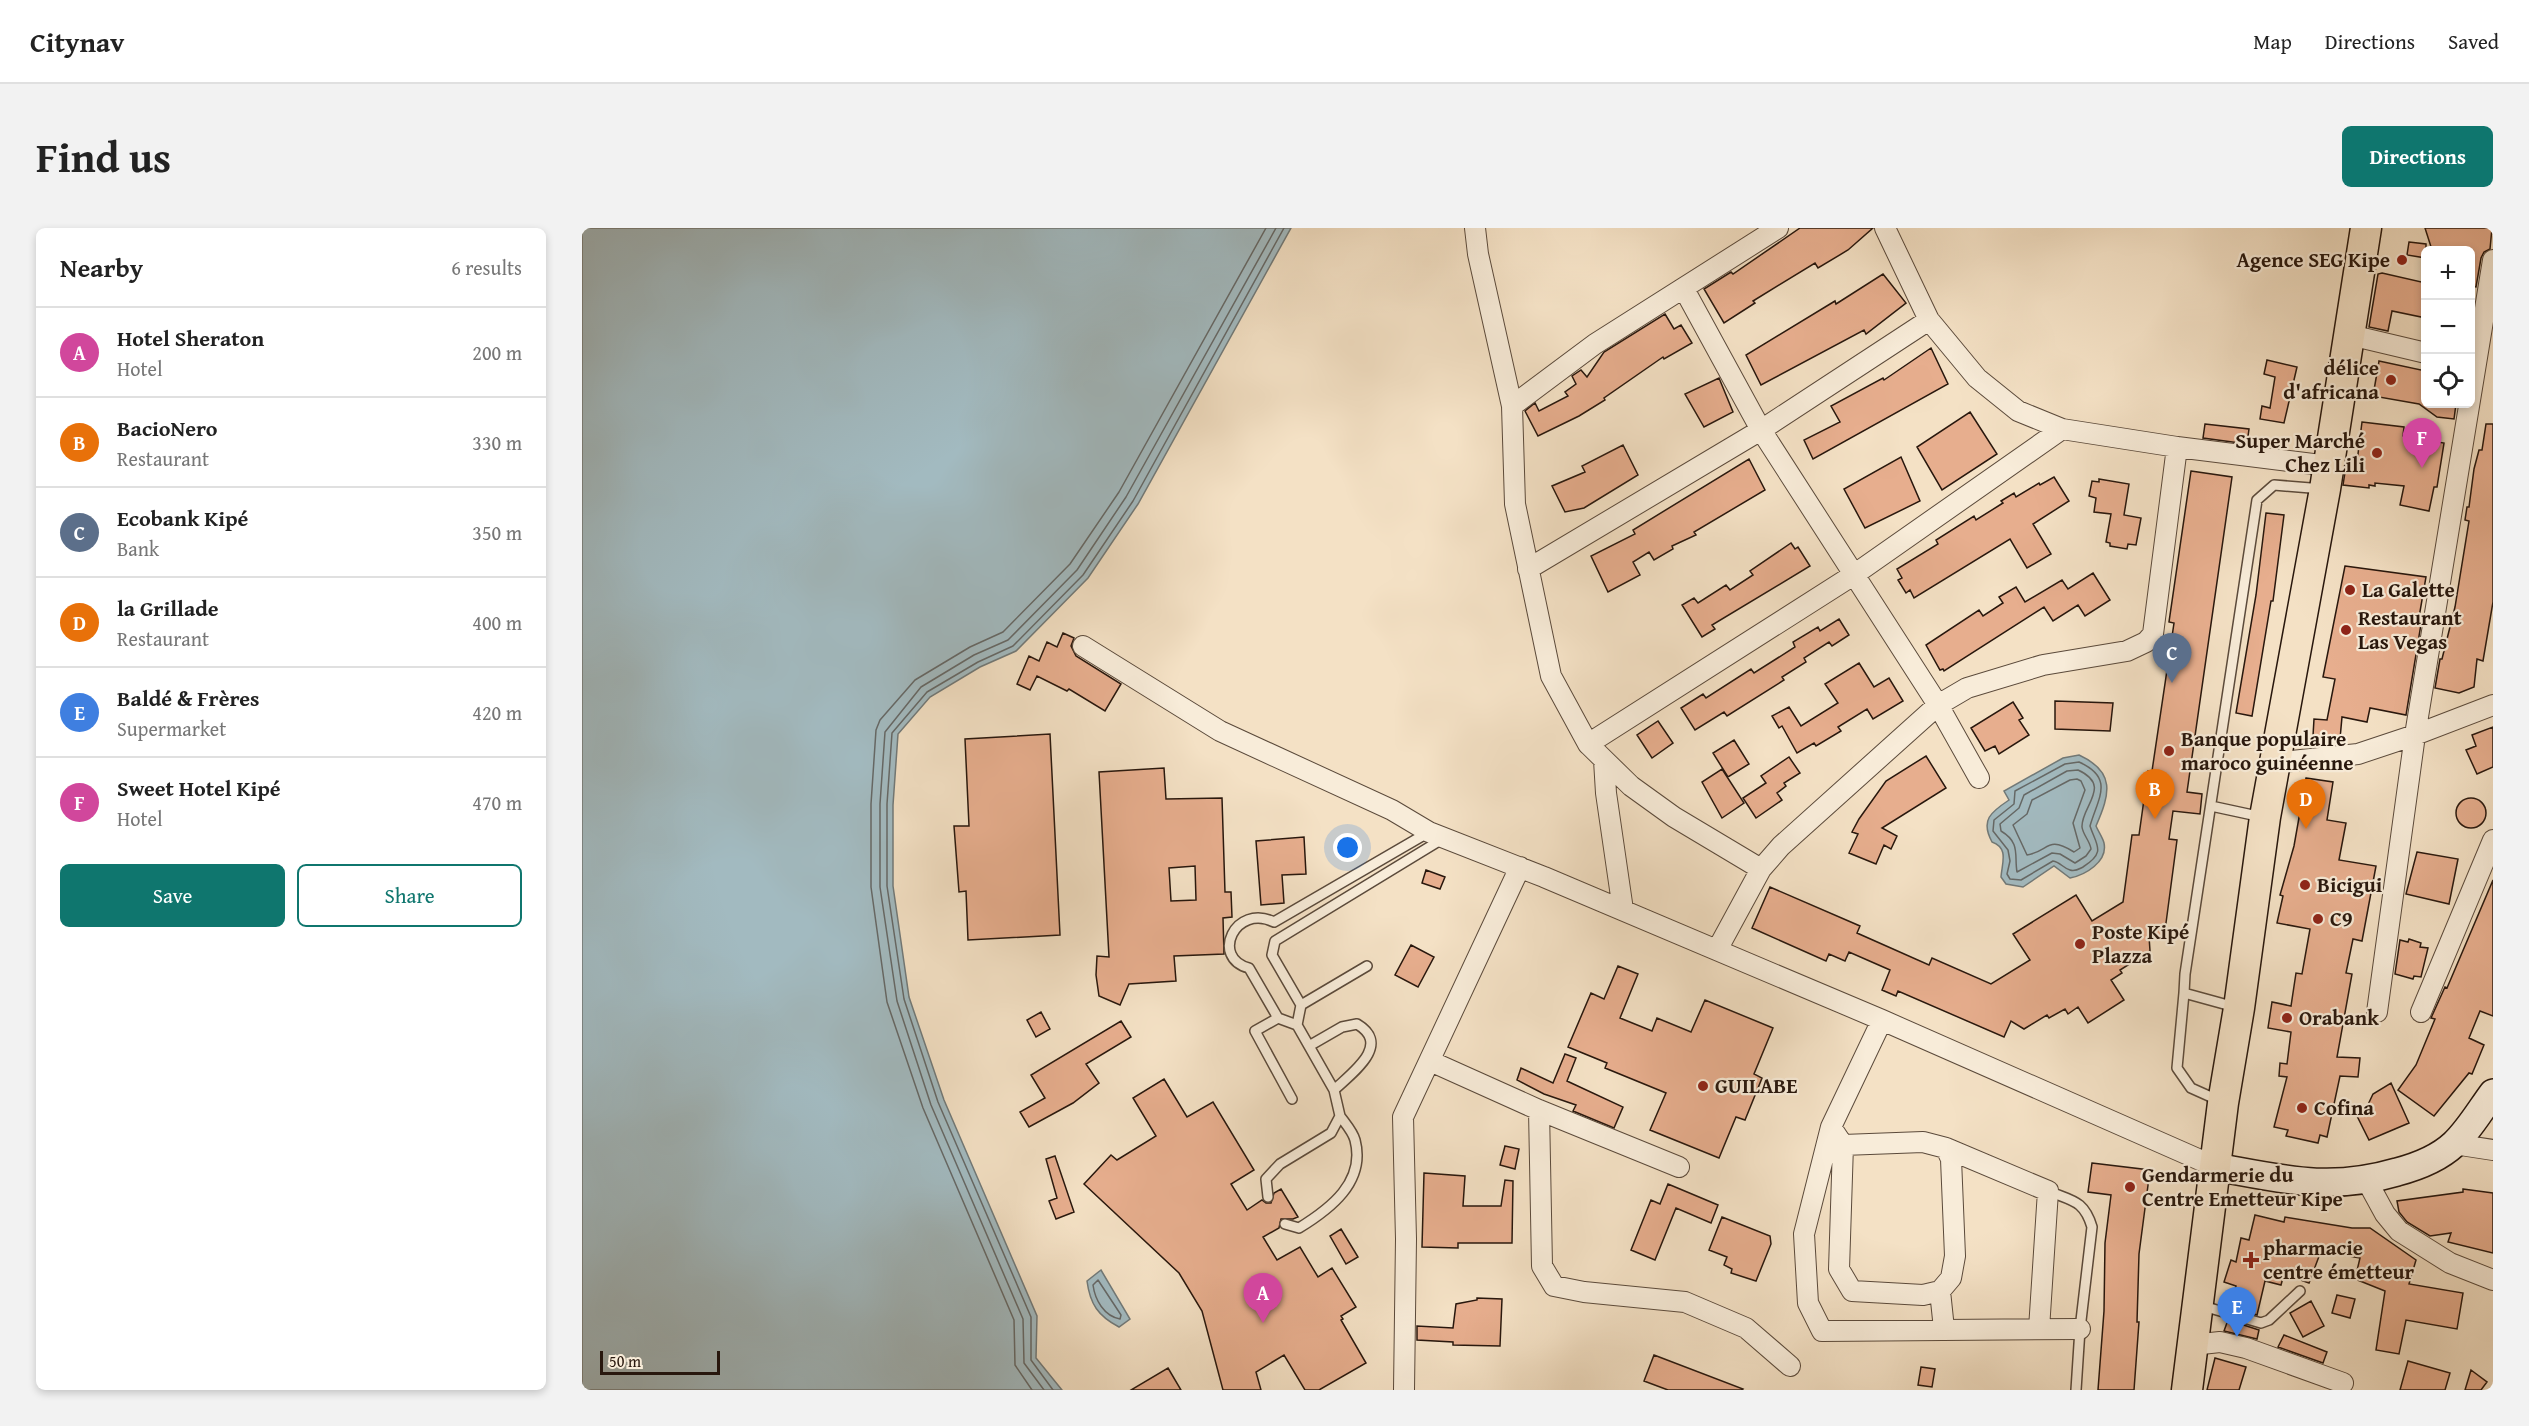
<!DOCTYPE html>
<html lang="en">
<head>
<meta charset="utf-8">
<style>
	:root { --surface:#fff; --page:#f2f2f2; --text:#222; --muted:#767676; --line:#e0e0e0; --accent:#0f766e }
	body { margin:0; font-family:"Gentium Book Plus",serif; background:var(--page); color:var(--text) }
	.controls { position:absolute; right:18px; top:18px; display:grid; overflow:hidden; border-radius:9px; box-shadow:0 3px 9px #0003 }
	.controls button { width:54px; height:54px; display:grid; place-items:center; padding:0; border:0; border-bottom:2px solid var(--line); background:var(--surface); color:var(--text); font:30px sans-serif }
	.scale { position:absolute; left:18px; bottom:15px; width:120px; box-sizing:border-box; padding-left:6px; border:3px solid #28170d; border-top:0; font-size:16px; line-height:21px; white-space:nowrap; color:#28170d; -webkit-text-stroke:4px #f8ecd9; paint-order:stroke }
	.you { position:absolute; left:766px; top:620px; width:21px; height:21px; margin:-15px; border:4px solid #fff; border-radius:50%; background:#1a73e8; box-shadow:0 0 0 9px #1a73e833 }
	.badge { display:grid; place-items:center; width:39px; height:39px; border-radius:50%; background:var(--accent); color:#fff; font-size:20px; font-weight:700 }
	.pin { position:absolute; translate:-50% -50px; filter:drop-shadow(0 2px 3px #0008) }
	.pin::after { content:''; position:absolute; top:32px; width:21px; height:18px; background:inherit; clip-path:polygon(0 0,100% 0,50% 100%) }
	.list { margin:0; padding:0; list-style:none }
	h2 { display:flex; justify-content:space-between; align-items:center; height:78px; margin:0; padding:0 24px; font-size:26px }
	h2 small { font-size:20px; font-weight:400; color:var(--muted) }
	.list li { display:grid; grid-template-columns:39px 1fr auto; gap:18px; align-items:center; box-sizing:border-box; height:90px; padding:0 24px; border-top:2px solid var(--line) }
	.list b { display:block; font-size:22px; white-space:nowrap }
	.list p { margin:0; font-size:20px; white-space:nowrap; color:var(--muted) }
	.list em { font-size:20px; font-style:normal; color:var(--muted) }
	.actions { display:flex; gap:12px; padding:18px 24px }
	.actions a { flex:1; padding:14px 0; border:2px solid var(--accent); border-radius:9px; text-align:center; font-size:21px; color:var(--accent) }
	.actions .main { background:var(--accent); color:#fff }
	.icon { flex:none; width:33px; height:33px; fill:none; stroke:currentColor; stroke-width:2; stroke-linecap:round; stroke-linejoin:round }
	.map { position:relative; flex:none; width:1911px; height:1162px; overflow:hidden; border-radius:9px }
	header { display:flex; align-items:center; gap:36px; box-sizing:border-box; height:84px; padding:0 30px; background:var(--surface); border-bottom:2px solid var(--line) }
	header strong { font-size:28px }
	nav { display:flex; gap:33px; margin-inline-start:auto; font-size:21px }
	.intro { display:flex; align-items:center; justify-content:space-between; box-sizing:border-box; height:144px; padding:0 36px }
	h1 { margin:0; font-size:42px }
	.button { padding:15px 27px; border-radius:9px; background:var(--accent); color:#fff; font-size:21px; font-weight:700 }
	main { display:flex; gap:36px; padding:0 36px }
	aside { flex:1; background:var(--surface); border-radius:9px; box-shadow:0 3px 9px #0003 }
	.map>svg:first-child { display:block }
	.water { fill:#a2bac0; stroke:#717978; stroke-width:1.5 }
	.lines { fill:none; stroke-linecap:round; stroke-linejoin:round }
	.shore { stroke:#656866; stroke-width:1.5 }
	.building { fill:#e7ae8e; stroke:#28170d; stroke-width:1.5; fill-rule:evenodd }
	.service-casing { stroke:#5b4a3b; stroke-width:12 }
	.minor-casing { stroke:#5b4a3b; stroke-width:22 }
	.secondary-casing { stroke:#28170d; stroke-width:30 }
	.primary-casing { stroke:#28170d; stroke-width:33 }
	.service { stroke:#f8ecd9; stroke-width:9 }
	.minor { stroke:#f8ecd9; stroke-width:20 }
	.secondary { stroke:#f8ecd9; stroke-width:27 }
	.primary { stroke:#f4e1c5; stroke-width:30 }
	.poi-dot { fill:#8f2418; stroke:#f8ecd9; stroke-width:2 }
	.labels { text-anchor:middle; stroke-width:4.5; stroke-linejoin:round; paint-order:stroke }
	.poi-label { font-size:21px; font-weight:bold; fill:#28170d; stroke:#f8ecd9; text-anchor:start }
</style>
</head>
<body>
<header>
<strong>Citynav</strong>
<nav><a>Map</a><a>Directions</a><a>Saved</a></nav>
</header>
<div class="intro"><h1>Find us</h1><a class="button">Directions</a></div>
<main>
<aside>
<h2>Nearby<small>6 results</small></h2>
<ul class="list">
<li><span class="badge" style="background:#d1479c">A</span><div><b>Hotel Sheraton</b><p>Hotel</p></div><em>200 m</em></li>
<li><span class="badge" style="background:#e8710a">B</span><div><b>BacioNero</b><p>Restaurant</p></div><em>330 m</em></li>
<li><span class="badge" style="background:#5c6f8a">C</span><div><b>Ecobank Kipé</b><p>Bank</p></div><em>350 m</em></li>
<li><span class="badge" style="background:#e8710a">D</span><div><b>la Grillade</b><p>Restaurant</p></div><em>400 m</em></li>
<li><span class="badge" style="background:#3f7fe0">E</span><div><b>Baldé &amp; Frères</b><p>Supermarket</p></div><em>420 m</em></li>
<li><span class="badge" style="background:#d1479c">F</span><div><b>Sweet Hotel Kipé</b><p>Hotel</p></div><em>470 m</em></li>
</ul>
<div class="actions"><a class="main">Save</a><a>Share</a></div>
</aside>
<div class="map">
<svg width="1911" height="1162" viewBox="0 0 1911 1162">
	<rect width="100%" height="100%" fill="#f4e1c5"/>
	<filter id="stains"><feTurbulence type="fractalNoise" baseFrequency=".00333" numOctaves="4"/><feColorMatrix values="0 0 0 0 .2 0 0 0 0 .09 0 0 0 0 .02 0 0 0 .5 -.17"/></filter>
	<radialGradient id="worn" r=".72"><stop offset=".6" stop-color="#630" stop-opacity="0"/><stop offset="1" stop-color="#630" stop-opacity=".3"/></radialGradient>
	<path class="water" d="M0,0H709L556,276L506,350L434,423L398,439L348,469L316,506L311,577V658L327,769L362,872L455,1088L454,1130L480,1162H0Z
		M1497,527C1534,544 1528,566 1514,598C1516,603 1521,610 1522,615C1526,634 1503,647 1488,650L1472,638L1441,659L1424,656L1419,649C1420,635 1427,620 1410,614C1398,592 1409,584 1427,572L1422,563L1481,530Z
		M519,1042L548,1091L537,1099C516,1088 508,1076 505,1053Z"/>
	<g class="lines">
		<path class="shore" d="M1497,534C1533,550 1516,570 1508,598C1514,617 1525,624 1501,639C1497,641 1493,644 1488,642C1481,640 1478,634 1471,633L1439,652L1428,651L1425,646L1428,633L1426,622L1411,603L1412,592L1432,576L1433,563L1483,536Z
			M1496,542C1531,558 1499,578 1500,599C1501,607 1508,613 1509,621L1504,628L1493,635L1478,626L1470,625L1435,644C1432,627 1439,615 1419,603L1418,596L1437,580L1442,567L1485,543Z
			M1495,551L1499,553L1503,562L1491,595L1498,620L1492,624C1464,607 1468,623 1445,627L1431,597L1445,586L1450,572L1488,552Z
			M516,1052L539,1087L538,1091C522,1088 513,1072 511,1057Z
			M450,1162L433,1137L432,1092L341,880L305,774L289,659V576L294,502L298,492L333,452L388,419L421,404L488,336L537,264L684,0
			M462,1162L442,1135L441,1091L349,877L315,773L298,659V576L303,504L339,459L392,427L426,412L495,342L544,269L694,0
			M471,1162L449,1132V1089L356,874L322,771L305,658V576L310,505L345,464L396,434L431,418L501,347L551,273L702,0"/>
	</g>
	<path class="building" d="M1218,0H1291L1266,22L1236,40L1233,35L1171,73L1173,75L1142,95L1122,61L1149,44L1151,46Z
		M1843,0H1910L1908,21L1902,24L1899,30L1894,59L1888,58V22H1850Z
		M1827,14L1844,16V30L1825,27Z
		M1800,45L1844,55V90L1810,83L1806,103L1787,99L1796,46Z
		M1301,46L1324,75L1284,106L1282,102L1179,157L1164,127L1253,73L1254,76Z
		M1083,86L1092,101L1099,97L1110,115L1082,131L1081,129L1022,170L1023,172L997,188L956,208L943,183L953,175L957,183L986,168L983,164L994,156L990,148L999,142L1005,149L1022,124Z
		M1349,120L1366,156L1231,231L1222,212L1258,194L1249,178L1301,150L1302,152Z
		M1685,132L1715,139L1702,195L1678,191L1680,178L1688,180L1693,149L1682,146Z
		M1797,133L1844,143V176H1874L1872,191L1855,189L1837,176L1791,168Z
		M1137,150L1151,184L1122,199L1103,166Z
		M1388,184L1415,226L1360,262L1335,219Z
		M1780,194L1822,199L1821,208L1862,215L1855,259H1852L1847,283L1818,277L1822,258L1793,255V258L1787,257V260L1761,257L1765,232L1775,234Z
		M1623,196L1667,201L1665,216L1621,210Z
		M1904,196H1911V374L1901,433L1895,431L1892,459L1877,465L1853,460L1858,431H1860L1873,379L1887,293L1883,292L1885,279H1887L1892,241L1897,222H1900Z
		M1041,217L1056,247L1002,280L983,284L970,258L1003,244L1000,238Z
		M1319,229L1338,273L1283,300L1262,261Z
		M1167,231L1183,262L1112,304L1114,307L1090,318L1091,321L1072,332L1067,324L1051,334L1058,347L1026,364L1009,328L1053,306L1051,302Z
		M1609,243L1650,249L1605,564L1620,566L1618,586L1591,583L1587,611L1595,612L1582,710L1567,708L1568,723L1538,742L1540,745L1529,752L1542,772L1506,795L1496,779L1486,786L1483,781L1467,790L1465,787L1442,801L1429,793L1422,809L1316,763L1314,768L1300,762L1308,742L1267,724L1263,733L1247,726L1244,733L1170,700L1188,659L1278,698L1275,705L1347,737L1350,730L1409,756L1448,732L1431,706L1494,667L1510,693L1541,674L1550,607H1557L1566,543H1570L1592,395L1587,394Z
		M1472,249L1487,273L1451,296L1469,326L1445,340L1428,311L1332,370L1328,362L1324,365L1316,352L1320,350L1315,341L1356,316L1354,312L1392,288L1394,292L1421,275L1419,273L1432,265L1434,269L1457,255L1458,257Z
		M1517,251L1547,256L1542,287L1559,290L1554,317L1546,316L1545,321L1528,318V315L1524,314L1529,286L1512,284L1514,270L1507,268L1510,253L1517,254Z
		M1684,285L1702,287L1691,373H1689L1670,488L1654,485L1674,367Z
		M1209,315L1213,321L1216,319L1228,338L1130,397L1133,401L1120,409L1100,377L1112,370L1116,375L1144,357L1148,362L1171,347L1168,343Z
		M1763,338L1844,349L1836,395L1839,396L1824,487L1788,480L1785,494L1760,489L1758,511L1731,508L1732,491L1745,492L1753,451L1741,449Z
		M1511,345L1528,372L1503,388L1496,377L1471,393L1462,379L1362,443L1361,441L1358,442L1344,417L1397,382L1401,388L1421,375L1417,369L1434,359L1443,374L1480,352L1486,361Z
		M1257,391L1267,407L1250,418L1247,414L1222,430L1224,434L1200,449L1202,452L1145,488L1142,484L1113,502L1099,480L1121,466L1124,470L1169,441L1172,445L1213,419L1211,414L1236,399L1238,403Z
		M481,405L492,410L489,418L494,428L539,456L523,483L487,461L485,463L455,448L448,462L435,456L447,428L457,433L465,414L475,419Z
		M1277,435L1292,459L1307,450L1321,473L1291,491L1285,481L1256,499L1259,503L1234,518L1232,515L1215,525L1200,498L1197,500L1190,488L1207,479L1219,498L1256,475L1243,456Z
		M1473,473L1531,475L1528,503L1473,501Z
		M1431,474L1441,490L1437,492L1447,507L1417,526L1413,518L1403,523L1389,500Z
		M1076,493L1091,515L1070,530L1055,507Z
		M1911,499V539L1895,546L1884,522L1894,518L1890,507Z
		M468,506L478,707L386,712L384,663L377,664L372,598H387L383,511Z
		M1152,512L1167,536L1146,549L1131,525Z
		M1344,528L1364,560L1300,600L1315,608L1309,621L1302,617L1294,636L1267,625L1276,606L1270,604L1277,591L1304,553Z
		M1207,529L1218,545L1202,555L1204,558L1195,565L1200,572L1174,590L1161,570L1184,555L1179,548Z
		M582,540L584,571L640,570L643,664H649L650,689L641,690L642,726L592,728L594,753L547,756L538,777L517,768L514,747L515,728L527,729L517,544ZM613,638L614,672L589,673L587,640Z
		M1140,541L1162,575L1140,590L1120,554Z
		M1724,550L1751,554L1745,592L1764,595L1757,632L1794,638L1780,713L1771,711L1764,745L1770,746L1755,829L1778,830L1776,849L1758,848L1745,909L1738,907L1736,915L1704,908L1706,902L1692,899L1705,849L1697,848L1698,835L1705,836L1709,804L1686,800L1690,774L1709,778L1714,745L1720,746L1728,701L1695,695L1701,668L1698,667L1712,618Z
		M1874 585a15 15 0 1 1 30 0a15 15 0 1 1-30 0Z
		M722,609L724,646L700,647L702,675L679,677L674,613Z
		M1835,624L1876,631L1867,676L1824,666Z
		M844,642L863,649L858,661L840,655Z
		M1911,652V788L1898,783L1887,810L1902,817L1890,846L1887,845L1852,888L1816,862L1834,837L1853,791L1849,790L1863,759L1865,760Z
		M1827,711L1839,715L1838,719L1846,720L1839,749L1832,748L1831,751L1813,746L1818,712L1826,714Z
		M829,717L852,729L836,759L813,747Z
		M1036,738L1056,746L1038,790L1070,803L1075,790L1109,804L1123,772L1191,800L1172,846L1180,850L1163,892L1154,889L1137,930L1068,902L1084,865L1023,840L1025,835L986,819L1009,765L1022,771Z
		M459,784L468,801L454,809L445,792Z
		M539,793L549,809L504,836L517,855L491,875L447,899L438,884L463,870L449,847Z
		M983,826L994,830L985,853L1041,879L1032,900L991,883L994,877L962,866L935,852L939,840L971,855Z
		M582,851L605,889L631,874L672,942L649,956L665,982L680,972L684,975H689L692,965L699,961L716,989L711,991H699L697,1000L681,1009L695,1032L718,1019L736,1049L750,1040L774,1079L759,1088L761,1091L759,1092L784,1135L737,1162H723L702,1127L674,1144L679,1162H641L620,1083L597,1045L502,956L529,927L535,932L574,908L551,870Z
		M1809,855L1827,895L1787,912L1775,888L1783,883L1791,866Z
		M923,918L937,921L933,941L918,937Z
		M473,928L492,984L474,991L467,973L475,970L464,931Z
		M1510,935L1568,942L1557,1026L1555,1094H1557L1552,1162H1516L1522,1083L1523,1015L1529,967L1506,964Z
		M842,945L883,948L881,978H919L923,952L931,953L930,1015H876V1020L840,1019Z
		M1086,956L1136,977L1129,995L1094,980L1073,1032L1049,1022L1069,972L1078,976Z
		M1881,961L1911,965V1025L1866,1014L1869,1005L1848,1008L1825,994L1817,984L1815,973L1881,964Z
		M1673,987L1702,994L1703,989L1770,1000H1788L1834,1032L1827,1056L1881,1065L1875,1101L1824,1092L1817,1126L1794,1122L1803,1063L1773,1051L1778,1030L1739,1023L1727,1055L1702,1046L1699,1057L1683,1053L1675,1087L1649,1079L1654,1058L1642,1054L1649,1032L1654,1034L1659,1010L1667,1012Z
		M1140,989L1188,1008L1189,1016L1174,1053L1149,1045L1150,1041L1142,1037L1145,1029L1127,1022Z
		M759,1001L776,1029L764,1036L748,1008Z
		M1755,1067L1773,1071L1768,1090L1750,1085Z
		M895,1070L920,1071L918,1118L871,1117V1114L835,1112V1098L871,1100L874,1076L895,1072Z
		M1729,1073L1742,1098L1721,1109L1708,1085Z
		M1646,1092L1677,1102L1675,1111L1642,1103Z
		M1702,1107L1745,1124L1741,1135L1696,1119Z
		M1072,1127L1161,1161L1160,1162H1086L1062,1153Z
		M1633,1130L1664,1139L1657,1162H1625Z
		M1826,1133L1868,1145L1863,1162H1818Z
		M1339,1139L1353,1141L1350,1159L1336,1157Z
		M586,1140L599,1162H549Z
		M1889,1142L1905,1154L1899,1162H1883Z"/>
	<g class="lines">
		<defs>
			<path id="service" d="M1629,578L1680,589
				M1602,765L1595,840L1609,860L1638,873
				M719,777L690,727L693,713L862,610
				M1653,779L1602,765L1603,746L1675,272L1692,257L1741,261
				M696,790L667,740C628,730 653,675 692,694L847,604
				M715,797L752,862L758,888
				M727,818L760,799L775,796C810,817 770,845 752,862
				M710,871L673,803L696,790L715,797L719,777L785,738
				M1466,963C1490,973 1502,972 1510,999L1498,1101L1494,1162
				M686,969L684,951L698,936L749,905L758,888C763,895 771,904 773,912C784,954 748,981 717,1000L703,996
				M1621,1078L1679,1095L1687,1092L1718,1063"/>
			<path id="minor" d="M893,0L896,26L930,178
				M1102,61L1179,202L1356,477L1397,550
				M1768,107L1844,125
				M1595,219L1747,238
				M946,341L1179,202L1347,92
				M501,418L638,503L810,582L847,604L962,649L1300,792L1634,939
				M1006,516L1273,346L1480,201
				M1022,532L1024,565L1041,682
				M1691,535L1776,526L1833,507L1911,477
				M1179,641L1092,589L1049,558L1006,516L969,448L933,276L930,178L1013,116L1196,0
				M1135,722L1179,641L1199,618L1356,477L1385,460L1461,437L1545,423L1564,414L1571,406L1595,219L1480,201L1436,183L1395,150L1347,92L1303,0
				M1795,784L1833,507L1911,32
				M1839,784L1911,612
				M1300,792L1249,899L1222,1006L1226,1075L1240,1103L1498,1101
				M848,833L957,882L1097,939
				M957,882L960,1038L972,1058L1002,1064L1103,1074L1164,1100L1208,1138
				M1249,899L1261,917L1341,914L1364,920L1369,931L1373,1028L1369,1050L1358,1063L1341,1067L1270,1063L1257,1041L1261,917
				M1872,916L1911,922
				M1364,920L1466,963L1457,1101
				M1785,953L1803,986L1817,1003L1868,1035L1911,1052
				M1358,1063L1362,1101
				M1610,1117L1638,1114L1664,1120L1761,1155
				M822,1162L824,1011L821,889L938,639"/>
			<path id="secondary" d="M1634,939C1701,951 1747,964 1815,944C1834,939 1857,930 1872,916C1887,902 1899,881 1911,865"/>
			<path id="primary" d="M1605,1162L1641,875L1657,780L1683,589L1743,261L1784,0"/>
		</defs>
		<use href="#service" class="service-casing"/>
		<use href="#minor" class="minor-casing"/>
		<use href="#secondary" class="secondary-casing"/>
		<use href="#primary" class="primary-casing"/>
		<use href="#service" class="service"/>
		<use href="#minor" class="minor"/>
		<use href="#secondary" class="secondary"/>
		<use href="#primary" class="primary"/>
	</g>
	<g class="poi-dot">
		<circle cx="1820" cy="32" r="6"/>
		<circle cx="1809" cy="152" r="6"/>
		<circle cx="1795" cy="225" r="6"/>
		<circle cx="1768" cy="362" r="6"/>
		<circle cx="1764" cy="402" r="6"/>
		<circle cx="1587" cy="523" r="6"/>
		<circle cx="1723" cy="657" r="6"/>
		<circle cx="1736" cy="691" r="6"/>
		<circle cx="1498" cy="716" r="6"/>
		<circle cx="1705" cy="790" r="6"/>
		<circle cx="1121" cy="858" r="6"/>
		<circle cx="1720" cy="880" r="6"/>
		<circle cx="1548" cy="959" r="6"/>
		<path d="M1666 1023h6v6h6v6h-6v6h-6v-6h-6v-6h6z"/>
	</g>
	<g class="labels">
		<g class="poi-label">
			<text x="1808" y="39" text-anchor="end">Agence SEG Kipe</text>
			<text x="1797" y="147" text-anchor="end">délice<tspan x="1797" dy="24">d'africana</tspan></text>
			<text x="1783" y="220" text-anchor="end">Super Marché<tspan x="1783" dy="24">Chez Lili</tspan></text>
			<text x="1780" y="369">La Galette</text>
			<text x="1776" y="397">Restaurant<tspan x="1776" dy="24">Las Vegas</tspan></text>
			<text x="1599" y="518">Banque populaire<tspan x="1599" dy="24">maroco guinéenne</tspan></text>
			<text x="1735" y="664">Bicigui</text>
			<text x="1748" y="698">C9</text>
			<text x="1510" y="711">Poste Kipé<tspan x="1510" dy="24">Plazza</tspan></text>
			<text x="1717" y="797">Orabank</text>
			<text x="1133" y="865">GUILABE</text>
			<text x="1732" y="887">Cofina</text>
			<text x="1560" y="954">Gendarmerie du<tspan x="1560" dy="24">Centre Emetteur Kipe</tspan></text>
			<text x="1681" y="1027">pharmacie<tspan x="1681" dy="24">centre émetteur</tspan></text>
		</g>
	</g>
	<rect width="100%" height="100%" filter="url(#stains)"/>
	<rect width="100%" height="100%" fill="url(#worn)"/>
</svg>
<div class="controls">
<button>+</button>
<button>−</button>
<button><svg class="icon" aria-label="locate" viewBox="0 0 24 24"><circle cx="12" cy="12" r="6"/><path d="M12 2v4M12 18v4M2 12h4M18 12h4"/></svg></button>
</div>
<div class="scale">50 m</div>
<div class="you"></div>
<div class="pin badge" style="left:681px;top:1095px;background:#d1479c">A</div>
<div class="pin badge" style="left:1573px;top:591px;background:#e8710a">B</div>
<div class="pin badge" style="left:1590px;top:455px;background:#5c6f8a">C</div>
<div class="pin badge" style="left:1724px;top:601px;background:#e8710a">D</div>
<div class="pin badge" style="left:1655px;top:1109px;background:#3f7fe0">E</div>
<div class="pin badge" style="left:1840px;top:240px;background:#d1479c">F</div>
</div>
</main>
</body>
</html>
